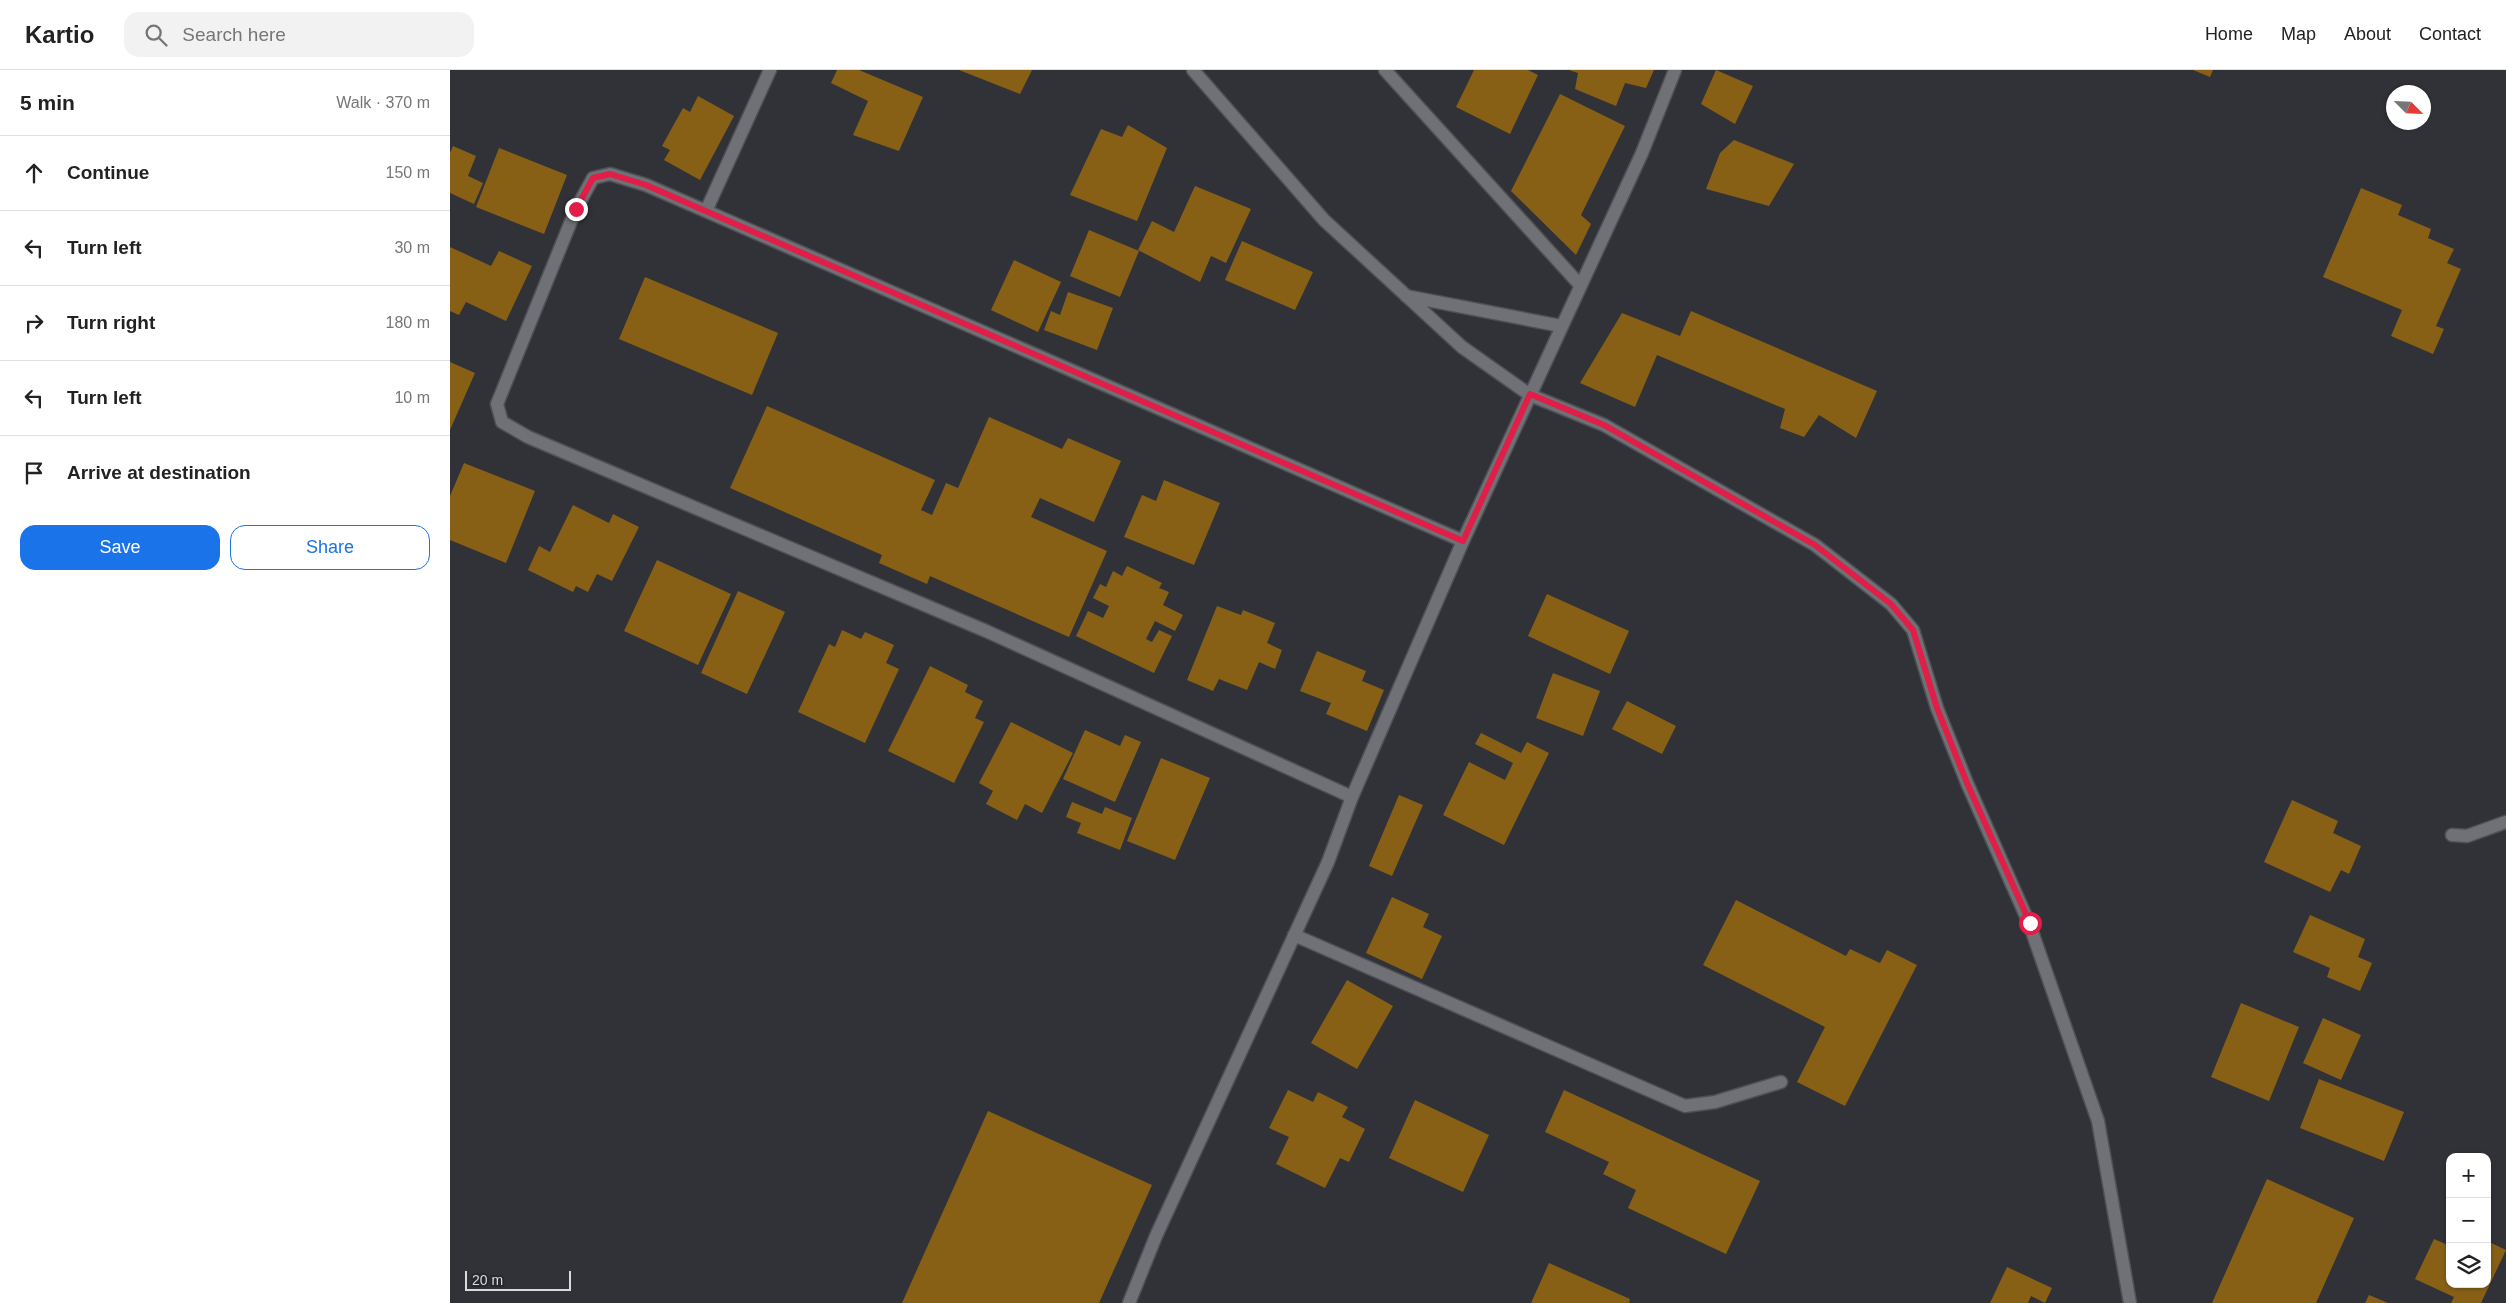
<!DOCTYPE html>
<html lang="en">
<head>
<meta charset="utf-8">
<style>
	:root { --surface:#fff; --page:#f2f2f2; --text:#222; --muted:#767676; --line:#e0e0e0; --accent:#1a73e8 }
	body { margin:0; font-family:Arial,sans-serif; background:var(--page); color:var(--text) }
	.controls { position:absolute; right:15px; bottom:15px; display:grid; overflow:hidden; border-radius:10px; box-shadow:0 1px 4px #0004 }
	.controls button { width:45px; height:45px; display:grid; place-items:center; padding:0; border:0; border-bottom:1px solid var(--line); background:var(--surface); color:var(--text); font:25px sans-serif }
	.compass { position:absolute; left:1936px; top:15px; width:45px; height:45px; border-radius:50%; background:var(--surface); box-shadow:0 1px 4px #0004; rotate:114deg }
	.scale { position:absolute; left:15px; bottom:12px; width:106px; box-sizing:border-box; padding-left:5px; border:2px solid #d9dbdd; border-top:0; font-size:14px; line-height:18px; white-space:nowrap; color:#d9dbdd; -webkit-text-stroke:4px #27282d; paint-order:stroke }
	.stop { position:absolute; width:15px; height:15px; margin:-11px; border:4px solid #e11d48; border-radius:50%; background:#fff }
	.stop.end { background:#e11d48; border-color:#fff; box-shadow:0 1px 5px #0008 }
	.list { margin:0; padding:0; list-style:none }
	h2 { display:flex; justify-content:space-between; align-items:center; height:65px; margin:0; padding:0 20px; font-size:21px }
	h2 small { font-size:16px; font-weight:400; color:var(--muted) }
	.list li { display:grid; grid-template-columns:32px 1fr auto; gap:15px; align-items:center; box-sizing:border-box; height:75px; padding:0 20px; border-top:1px solid var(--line) }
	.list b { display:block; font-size:19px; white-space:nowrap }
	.list em { font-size:16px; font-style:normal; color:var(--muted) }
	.actions { display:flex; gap:10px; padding:15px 20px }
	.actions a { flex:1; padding:11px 0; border:1px solid var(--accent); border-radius:15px; text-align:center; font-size:18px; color:var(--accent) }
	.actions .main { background:var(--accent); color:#fff }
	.icon { flex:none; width:28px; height:28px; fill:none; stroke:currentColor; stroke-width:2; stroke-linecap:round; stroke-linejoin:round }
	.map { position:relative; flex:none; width:2056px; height:1233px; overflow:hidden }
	header { display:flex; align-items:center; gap:30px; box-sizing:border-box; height:70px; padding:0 25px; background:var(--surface); border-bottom:1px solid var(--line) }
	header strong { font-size:24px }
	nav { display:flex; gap:28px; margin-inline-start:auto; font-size:18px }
	.search { width:350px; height:45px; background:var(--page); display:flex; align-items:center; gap:12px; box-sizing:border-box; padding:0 18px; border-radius:15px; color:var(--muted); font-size:19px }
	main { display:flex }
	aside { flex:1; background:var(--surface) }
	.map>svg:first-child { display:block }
	.building { fill:#876016 }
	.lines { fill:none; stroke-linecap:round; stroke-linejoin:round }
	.minor-casing { stroke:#4f5053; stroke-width:15 }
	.minor { stroke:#6f7176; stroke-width:12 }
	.route { stroke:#e11d48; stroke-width:6 }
</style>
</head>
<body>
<header>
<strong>Kartio</strong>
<div class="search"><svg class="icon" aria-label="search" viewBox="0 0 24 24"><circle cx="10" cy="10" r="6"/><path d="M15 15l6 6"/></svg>Search here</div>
<nav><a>Home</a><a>Map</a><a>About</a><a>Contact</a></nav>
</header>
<main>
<aside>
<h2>5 min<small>Walk · 370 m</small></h2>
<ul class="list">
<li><svg class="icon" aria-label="ahead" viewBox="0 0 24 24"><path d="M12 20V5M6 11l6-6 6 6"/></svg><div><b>Continue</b></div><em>150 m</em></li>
<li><svg class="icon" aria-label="left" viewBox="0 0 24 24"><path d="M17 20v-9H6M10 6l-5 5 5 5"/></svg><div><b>Turn left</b></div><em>30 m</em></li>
<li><svg class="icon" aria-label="right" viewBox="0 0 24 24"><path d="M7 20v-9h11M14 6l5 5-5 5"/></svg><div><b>Turn right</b></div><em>180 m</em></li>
<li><svg class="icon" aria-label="left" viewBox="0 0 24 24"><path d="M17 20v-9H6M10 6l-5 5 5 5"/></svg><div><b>Turn left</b></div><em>10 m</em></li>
<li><svg class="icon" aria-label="arrive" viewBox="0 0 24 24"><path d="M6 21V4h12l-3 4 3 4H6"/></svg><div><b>Arrive at destination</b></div></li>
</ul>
<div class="actions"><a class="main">Save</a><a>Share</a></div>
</aside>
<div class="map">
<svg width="2056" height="1233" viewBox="0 0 2056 1233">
	<rect width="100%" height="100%" fill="#313237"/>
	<path class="building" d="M387,0H409L473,27L449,81L403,65L418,31L381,13Z
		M509,0H582L570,24Z
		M1024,0H1078L1088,5L1060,64L1006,37Z
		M1119,0H1204L1196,18L1175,13L1166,36L1125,19L1128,3Z
		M1266,0L1303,16L1285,54L1251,34Z
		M1743,0H1763L1760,7Z
		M1110,24L1175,56L1131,145L1141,154L1126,185L1061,121Z
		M248,26L284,46L250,110L214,90L220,80L212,76L233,38L240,42Z
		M678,55L717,78L687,151L620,125L651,59L672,67Z
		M1284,70L1344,94L1319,136L1256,119L1270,83Z
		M3,76L26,86L18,106L33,113L24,134L0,123V83Z
		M49,78L117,105L94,164L26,137Z
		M745,116L801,139L776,193L761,186L750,212L688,180L702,151L724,162Z
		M1911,118L1952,135L1948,145L1981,159L1978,168L2004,179L1997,193L2011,199L1986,256L1994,259L1983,284L1941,266L1952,240L1873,207Z
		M639,160L689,181L670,227L620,206Z
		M792,171L863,202L845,240L775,210Z
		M0,177L41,196L49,181L82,196L56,251L16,232L9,245L0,241Z
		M564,190L611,212L588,262L541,240Z
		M195,207L328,263L302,325L169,269Z
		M618,222L663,238L647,280L594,260L601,241L610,245Z
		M1241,241L1427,321L1406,368L1369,345L1354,367L1330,358L1335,339L1207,285L1185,337L1130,313L1172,243L1230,266Z
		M0,292L25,303L0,360Z
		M317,336L485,410L471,440L482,445L496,413L508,418L539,347L612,379L618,368L671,391L644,452L590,428L581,447L657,481L619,567L480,506L477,514L429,493L432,485L280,418Z
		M14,393L85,421L56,493L0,470V426Z
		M714,410L770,433L744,495L674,467L692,425L706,431Z
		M123,435L159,453L163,444L189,457L162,511L147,504L138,522L126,516L123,522L78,500L89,476L100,482Z
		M207,490L281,524L248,595L174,561Z
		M677,496L712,513L709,518L719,522L713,535L733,545L725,561L705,551L696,569L702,572L709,560L722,566L704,603L626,566L638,541L653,548L659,536L643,528L650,514L656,517L663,501L672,506Z
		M288,521L335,542L297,624L251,603Z
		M1097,524L1179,561L1160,604L1078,566Z
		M767,536L791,545L793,540L825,553L817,573L832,580L825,599L809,592L797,620L769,609L763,621L737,610Z
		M392,560L411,569L415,562L444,575L436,593L449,599L415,673L348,642L379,574L385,577Z
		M867,581L916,601L912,611L934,620L917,661L876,644L881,633L850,621Z
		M480,596L518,615L515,622L533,631L525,648L534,652L504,713L438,681Z
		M1103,603L1150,621L1133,666L1086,648Z
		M1177,631L1226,656L1212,684L1162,659Z
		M561,652L623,683L592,743L575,734L567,750L536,734L543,721L529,713Z
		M635,660L670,676L675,665L691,672L665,732L613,709Z
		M1031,663L1071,683L1077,672L1099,683L1054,775L993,745L1019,692L1055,710L1063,693L1025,674Z
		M711,688L760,708L725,790L677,771Z
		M949,725L973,735L942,806L919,796Z
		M1842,730L1888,751L1883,763L1911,776L1899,804L1891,800L1880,822L1814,792Z
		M622,732L652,744L655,737L682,748L670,780L627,763L631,753L616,747Z
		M942,827L979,844L973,857L992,866L972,909L916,883Z
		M1286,830L1396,886L1400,879L1430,893L1437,880L1467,895L1395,1036L1347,1012L1375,957L1253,895Z
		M1860,845L1915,869L1908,887L1922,893L1910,921L1877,907L1880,898L1843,882Z
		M897,910L943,936L907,999L861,973Z
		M1791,933L1849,957L1819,1031L1761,1007Z
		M1873,948L1911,965L1891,1010L1853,993Z
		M1869,1009L1954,1042L1934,1091L1850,1058Z
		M838,1020L863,1032L868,1022L898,1037L892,1047L915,1059L899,1092L890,1088L875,1118L826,1094L839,1067L819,1058Z
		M1114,1020L1310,1111L1276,1184L1178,1138L1186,1120L1153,1104L1159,1092L1095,1062Z
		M965,1030L1039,1065L1013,1122L939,1088Z
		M538,1041L702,1115L649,1233H452Z
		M1817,1109L1904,1148L1866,1233H1762Z
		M1984,1169L2000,1176V1214H2037V1171L2056,1180L2031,1233H2001L2004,1227L1965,1209Z
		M1099,1193L1180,1229L1179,1233H1081Z
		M1557,1197L1602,1218L1595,1233L1581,1226L1578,1233H1540Z
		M1919,1225L1938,1233H1915Z"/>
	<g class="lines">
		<defs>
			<path id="minor" d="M743,0L874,150L1012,277L1080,325L1154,355L1365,475L1441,534L1463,560L1487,638L1517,713L1579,853L1648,1051L1680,1233
				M935,0L1130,215
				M256,141L320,0
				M956,226L1111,256
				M902,727L536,561L78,367L52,352L47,334L126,139L143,108L160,104L196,115L1013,471
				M2002,765L2017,766L2056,752
				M844,865L1235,1036L1265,1032L1331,1012
				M679,1233L706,1166L878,792L902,727L1013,471L1192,83L1225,0"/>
		</defs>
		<use href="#minor" class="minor-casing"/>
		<use href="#minor" class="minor"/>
	</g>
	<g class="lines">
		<path class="route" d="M126,139L143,108L160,104L196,115L1013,471L1080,324L1154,355L1365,475L1441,534L1463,560L1487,638L1517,713L1580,853"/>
	</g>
</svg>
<div class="controls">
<button>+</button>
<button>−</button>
<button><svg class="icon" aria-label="layers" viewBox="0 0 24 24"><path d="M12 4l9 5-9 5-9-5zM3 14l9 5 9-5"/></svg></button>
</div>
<svg class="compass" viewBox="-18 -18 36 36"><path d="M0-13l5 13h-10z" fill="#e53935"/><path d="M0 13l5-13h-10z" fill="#767676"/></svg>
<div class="scale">20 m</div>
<div class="stop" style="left:1580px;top:853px"></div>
<div class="stop end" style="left:126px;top:139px"></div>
</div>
</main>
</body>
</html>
